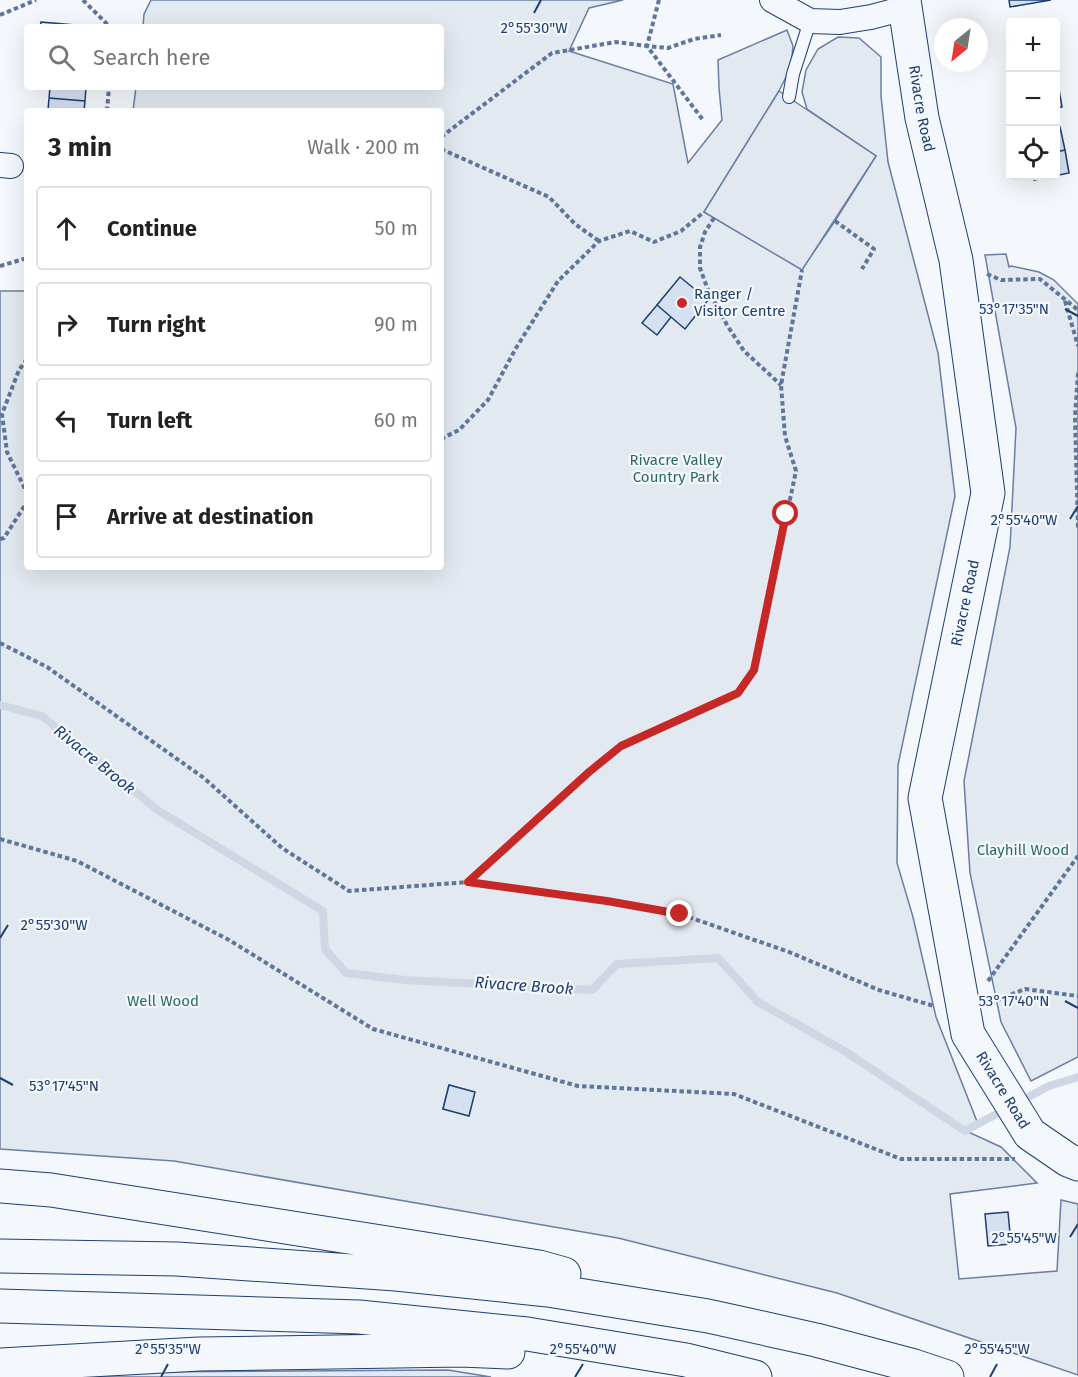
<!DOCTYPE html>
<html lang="en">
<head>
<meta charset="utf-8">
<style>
	:root { --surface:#fff; --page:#f6f6f6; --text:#222; --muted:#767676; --line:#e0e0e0 }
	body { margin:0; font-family:"Fira Sans",sans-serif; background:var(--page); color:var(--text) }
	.controls { position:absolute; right:18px; top:18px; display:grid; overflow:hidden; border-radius:6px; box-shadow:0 6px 24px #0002 }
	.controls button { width:54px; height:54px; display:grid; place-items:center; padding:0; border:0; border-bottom:2px solid var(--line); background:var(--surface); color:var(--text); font:30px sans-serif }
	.compass { position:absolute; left:934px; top:18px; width:54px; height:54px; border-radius:50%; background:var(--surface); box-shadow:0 6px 24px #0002; rotate:210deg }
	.stop { position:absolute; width:18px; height:18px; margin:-14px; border:4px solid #c62828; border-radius:50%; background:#fff }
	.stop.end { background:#c62828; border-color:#fff; box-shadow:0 2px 6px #0008 }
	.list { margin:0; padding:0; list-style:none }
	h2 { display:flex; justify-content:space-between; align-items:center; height:78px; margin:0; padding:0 24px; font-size:26px }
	h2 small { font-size:20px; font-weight:400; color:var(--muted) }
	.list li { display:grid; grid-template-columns:39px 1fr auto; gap:18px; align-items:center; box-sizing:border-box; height:84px; margin:0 12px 12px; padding:0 12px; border:2px solid var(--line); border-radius:6px }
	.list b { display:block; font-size:22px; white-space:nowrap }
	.list em { font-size:20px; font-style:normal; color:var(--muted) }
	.icon { flex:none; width:33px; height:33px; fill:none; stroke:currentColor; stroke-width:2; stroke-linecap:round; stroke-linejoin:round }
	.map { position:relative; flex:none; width:1078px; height:1377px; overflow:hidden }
	.search { position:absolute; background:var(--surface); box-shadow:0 6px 24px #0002; left:24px; top:24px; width:420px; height:66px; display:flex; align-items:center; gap:15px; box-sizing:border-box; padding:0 21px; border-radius:6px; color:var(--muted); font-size:22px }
	.panel { position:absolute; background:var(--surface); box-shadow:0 6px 24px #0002; left:24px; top:108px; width:420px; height:462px; border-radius:6px }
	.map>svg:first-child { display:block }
	.green { fill:#e3e9f0; stroke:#687fa3; stroke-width:1.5; fill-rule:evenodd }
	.parking { fill:#e3e8f0; stroke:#687fa3; stroke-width:1.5 }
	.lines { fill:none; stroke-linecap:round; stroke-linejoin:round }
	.stream { stroke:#cfd7e4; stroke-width:8 }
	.building { fill:#d5e0f0; stroke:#1d3f73; stroke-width:1.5 }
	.lane-casing { stroke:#1d3f73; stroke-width:14 }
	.street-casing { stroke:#1d3f73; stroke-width:26 }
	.secondary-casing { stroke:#1d3f73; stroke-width:35 }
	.highway-casing { stroke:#1d3f73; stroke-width:35 }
	.path { stroke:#5e769c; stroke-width:4; stroke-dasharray:4.5 3; stroke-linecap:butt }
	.lane { stroke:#f4f7fb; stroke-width:12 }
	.street { stroke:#f4f7fb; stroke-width:24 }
	.secondary { stroke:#f4f7fb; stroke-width:33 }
	.highway { stroke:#f4f7fb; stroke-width:33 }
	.route { stroke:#c62828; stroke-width:8 }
	.ticks { fill:none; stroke:#1d3f73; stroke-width:2 }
	.poi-dot { fill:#c62828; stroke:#f4f7fb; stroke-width:2 }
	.labels { text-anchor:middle; stroke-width:4.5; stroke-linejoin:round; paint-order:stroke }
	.street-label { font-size:15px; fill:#1d3f73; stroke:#f4f7fb }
	.poi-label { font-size:15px; fill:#1d3f73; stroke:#f4f7fb; text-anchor:start }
	.park-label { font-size:15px; fill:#2c6c60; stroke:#f4f7fb }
	.water-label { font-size:16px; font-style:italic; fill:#1d3f73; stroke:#f4f7fb }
	.ticks-label { font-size:15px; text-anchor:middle; fill:#1d3f73; stroke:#f4f7fb; stroke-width:4.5; stroke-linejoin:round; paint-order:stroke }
</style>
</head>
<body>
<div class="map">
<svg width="1078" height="1377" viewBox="0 0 1078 1377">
	<rect width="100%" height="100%" fill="#f4f7fb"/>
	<path class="green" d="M151,0H623L589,8L569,51L673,84L688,163L722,120L719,88L718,60L787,30L793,46L791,67L779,91L704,212L802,269L835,221L876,156L807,109L802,92L806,70L818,49L838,37L859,38L881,57V96L888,162L938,353L955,496L898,765L897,863L913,917L936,1017L978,1124L966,1131L1001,1147L1037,1183L950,1194L959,1279L1057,1271L1061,1200L1078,1204V1375L837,1293L618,1238L174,1161L0,1149V291H27V567H441V111H133L136,87H441V27H143L144,14ZM449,1085L474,1092L469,1115L443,1109Z
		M1006,254L1009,267L1011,266L1039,272L1054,280L1078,304V1057L1031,1081L1001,1022L970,873L964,781L1010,547L1016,428L985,255Z
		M448,1370L491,1377H51L125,1372Z"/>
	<path class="parking" d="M779,91L876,156L802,270L704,212Z"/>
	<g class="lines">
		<path class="stream" d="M0,705L42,716L159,811L323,911L325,949L346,973L405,980L592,990L617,964L718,958L758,1002L846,1052L965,1131L1006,1109
			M1019,1102L1049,1086L1078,1077"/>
	</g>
	<path class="building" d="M1009,0H1051L1010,7Z
		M41,22L75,25V27H40Z
		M1056,72L1062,107L1056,108Z
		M50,87H86L85,101L49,98Z
		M49,98L85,101L84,111H48Z
		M1060,127L1065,150L1056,152V128Z
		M1065,150L1069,173L1034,180L1033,176H1056V152Z
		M680,277L708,300L685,329L657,305Z
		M657,305L671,317L657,335L642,323Z
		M449,1085L475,1092L469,1116L443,1109Z
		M1008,1212L1011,1244L988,1246L985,1214Z"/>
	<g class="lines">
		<defs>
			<path id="lane" d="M789,97L793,74L810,21"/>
			<path id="street" d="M772,0L810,21L840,22L871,17L906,8
				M0,165L11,166"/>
			<g id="secondary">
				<path id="s1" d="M904,0L922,118L956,260L988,493L925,798L968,1034L1030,1134L1068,1160L1078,1164"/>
			</g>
			<path id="highway" d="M0,1186L51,1190L539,1267L564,1274
				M0,1256L177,1259L396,1274L548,1290L708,1316L816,1340L914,1366L947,1377
				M0,1306L359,1317L527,1334L686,1360L755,1377
				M0,1365L199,1354L461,1350L508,1352"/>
		</defs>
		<use href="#lane" class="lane-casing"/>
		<use href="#street" class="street-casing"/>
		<use href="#secondary" class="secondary-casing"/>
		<use href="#highway" class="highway-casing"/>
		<path class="path" d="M83,0L110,27
			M659,0L647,46L668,48L694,39L721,35
			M0,15L36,0
			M107,111L109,87
			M441,137L552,53L616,42L647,46L703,120
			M441,149L549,197L575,224L599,241
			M714,218L705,232L700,247V268L708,290L727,325L744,351L781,385
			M835,221L874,249L862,269
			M0,266L27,258
			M987,274L1001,280L1040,279L1078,310
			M1065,301L1078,346
			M27,359L19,370L2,414L7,452L27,493
			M1078,373L1075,417L1078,529
			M441,439L459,430L488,400L516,348L558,281L599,241L630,231L654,242L681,231L704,212
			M0,539L4,538L27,502
			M0,643L47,667L204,778L282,848L349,891L468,882L607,901L680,914L789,952L879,990L934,1006
			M0,839L77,861L229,940L373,1029L578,1086L734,1094L901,1159H1015
			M469,881L589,773L621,746L738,692L754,670L796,471L785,436L781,385L802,270
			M988,981L1078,856
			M990,1003L1025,989L1078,996"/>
		<use href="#lane" class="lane"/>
		<use href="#street" class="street"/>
		<use href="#secondary" class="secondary"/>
		<use href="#highway" class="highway"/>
	</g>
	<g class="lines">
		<path class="route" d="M680,914L607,901L468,882L589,772L621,746L738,693L754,670L786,514"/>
	</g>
	<path class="ticks" d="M534,13L541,0M1065,309L1078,316M1070,519L1078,506M0,938L8,925M1065,1001L1078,1008M0,1078L13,1085M1070,1237L1078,1224M161,1377L168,1364M575,1377L583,1364M990,1377L997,1364"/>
	<circle class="poi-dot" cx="682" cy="303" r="6"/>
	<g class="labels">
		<g class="street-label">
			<text dy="5" stroke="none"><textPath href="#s1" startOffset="110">Rivacre Road</textPath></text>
			<text transform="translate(965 603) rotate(-78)" y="5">Rivacre Road</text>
			<text dy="5" stroke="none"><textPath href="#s1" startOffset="1118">Rivacre Road</textPath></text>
		</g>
		<g class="poi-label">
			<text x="694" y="299">Ranger /<tspan x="694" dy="17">Visitor Centre</tspan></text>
		</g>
		<g class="park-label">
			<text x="676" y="465">Rivacre Valley<tspan x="676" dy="17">Country Park</tspan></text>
			<text x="1023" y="855">Clayhill Wood</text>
			<text x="163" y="1006">Well Wood</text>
		</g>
		<g class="water-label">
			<text transform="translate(95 759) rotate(39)" y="6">Rivacre Brook</text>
			<text transform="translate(524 985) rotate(4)" y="6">Rivacre Brook</text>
		</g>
	</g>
	<g class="ticks-label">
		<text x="534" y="33">2°55'30"W</text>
		<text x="1014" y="314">53°17'35"N</text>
		<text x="1024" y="525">2°55'40"W</text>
		<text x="54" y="930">2°55'30"W</text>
		<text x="1014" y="1006">53°17'40"N</text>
		<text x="64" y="1091">53°17'45"N</text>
		<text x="1024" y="1243">2°55'45"W</text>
		<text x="168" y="1354">2°55'35"W</text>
		<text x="583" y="1354">2°55'40"W</text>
		<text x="997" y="1354">2°55'45"W</text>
	</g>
</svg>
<div class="controls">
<button>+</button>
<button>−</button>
<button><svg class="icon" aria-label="locate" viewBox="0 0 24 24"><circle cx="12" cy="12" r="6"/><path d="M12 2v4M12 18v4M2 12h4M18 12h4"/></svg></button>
</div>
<svg class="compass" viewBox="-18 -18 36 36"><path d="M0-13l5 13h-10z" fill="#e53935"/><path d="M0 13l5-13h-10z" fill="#767676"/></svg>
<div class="stop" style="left:786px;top:514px"></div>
<div class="stop end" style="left:680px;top:914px"></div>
<div class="search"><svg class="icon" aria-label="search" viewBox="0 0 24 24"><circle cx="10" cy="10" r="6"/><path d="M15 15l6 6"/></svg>Search here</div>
<section class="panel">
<h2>3 min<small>Walk · 200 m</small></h2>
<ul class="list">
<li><svg class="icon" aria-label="ahead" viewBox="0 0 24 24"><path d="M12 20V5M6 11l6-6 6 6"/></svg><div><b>Continue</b></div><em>50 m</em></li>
<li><svg class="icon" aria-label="right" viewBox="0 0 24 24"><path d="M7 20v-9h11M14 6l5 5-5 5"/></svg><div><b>Turn right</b></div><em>90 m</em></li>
<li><svg class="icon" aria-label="left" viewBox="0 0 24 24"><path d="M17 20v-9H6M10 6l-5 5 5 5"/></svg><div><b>Turn left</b></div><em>60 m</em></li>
<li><svg class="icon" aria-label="arrive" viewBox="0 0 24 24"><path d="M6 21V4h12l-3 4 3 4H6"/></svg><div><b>Arrive at destination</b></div></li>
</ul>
</section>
</div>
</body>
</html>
